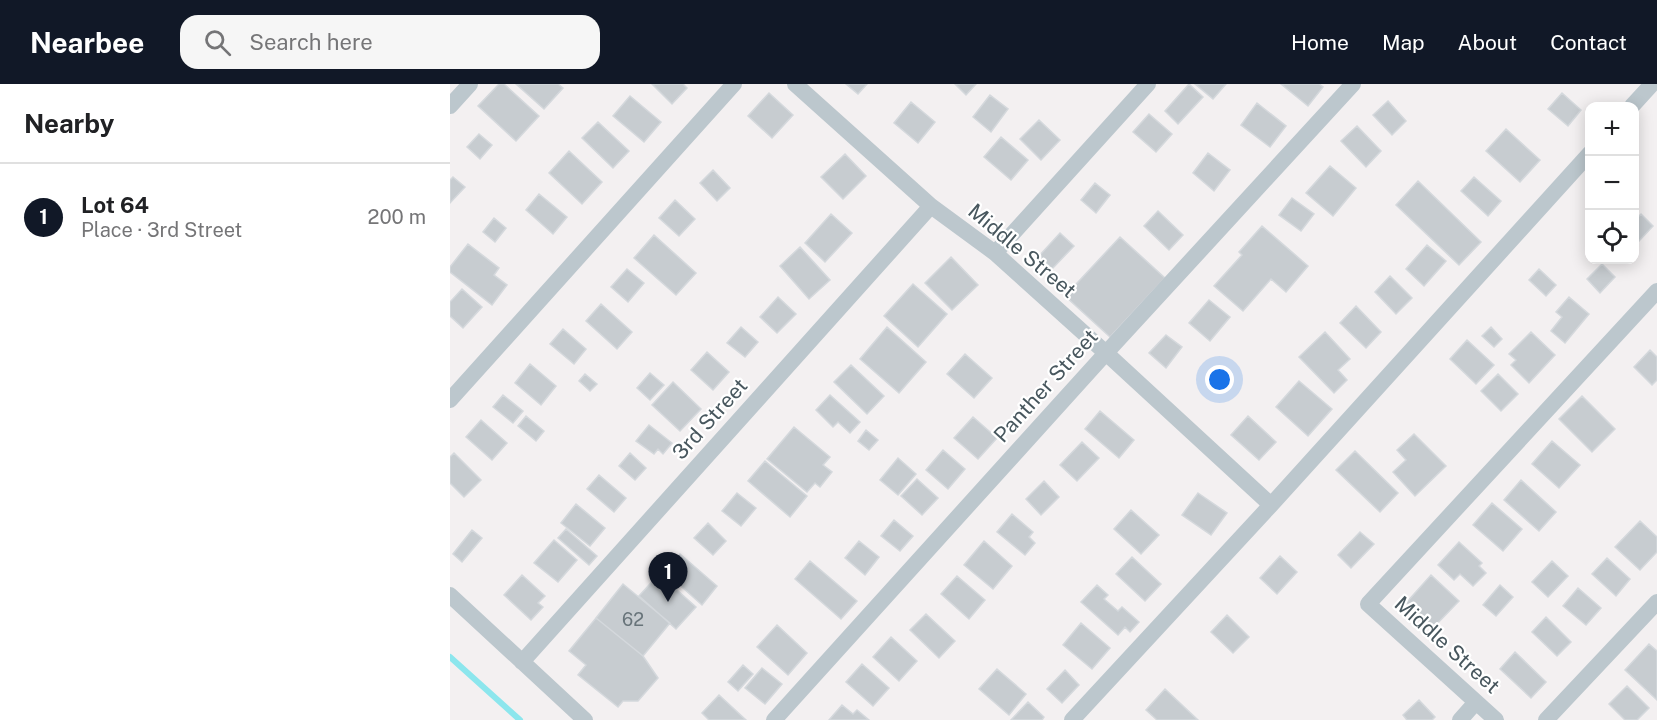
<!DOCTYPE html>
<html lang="en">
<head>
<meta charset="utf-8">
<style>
	:root { --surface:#fff; --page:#f6f6f6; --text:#202124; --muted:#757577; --line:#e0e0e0; --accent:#111827 }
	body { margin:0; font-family:"Public Sans",sans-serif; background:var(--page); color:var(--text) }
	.controls { position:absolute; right:18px; top:18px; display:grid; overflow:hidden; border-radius:12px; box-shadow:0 3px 15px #0003 }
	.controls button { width:54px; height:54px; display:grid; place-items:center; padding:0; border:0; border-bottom:2px solid var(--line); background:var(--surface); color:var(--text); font:30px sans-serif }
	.you { position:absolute; left:770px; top:296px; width:21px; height:21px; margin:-15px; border:4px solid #fff; border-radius:50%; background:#1a73e8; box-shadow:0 0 0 9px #1a73e833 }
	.badge { display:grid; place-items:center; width:39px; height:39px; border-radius:50%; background:var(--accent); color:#fff; font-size:20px; font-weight:700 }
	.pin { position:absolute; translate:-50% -50px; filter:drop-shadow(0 2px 3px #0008) }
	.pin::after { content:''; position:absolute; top:32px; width:21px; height:18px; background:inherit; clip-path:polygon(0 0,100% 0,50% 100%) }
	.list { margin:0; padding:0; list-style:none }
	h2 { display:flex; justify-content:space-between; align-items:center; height:78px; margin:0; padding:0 24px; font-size:26px }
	h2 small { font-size:20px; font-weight:400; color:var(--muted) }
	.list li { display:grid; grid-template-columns:39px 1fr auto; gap:18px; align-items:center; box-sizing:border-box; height:108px; padding:0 24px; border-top:2px solid var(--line) }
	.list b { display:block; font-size:22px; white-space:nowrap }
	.list p { margin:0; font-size:20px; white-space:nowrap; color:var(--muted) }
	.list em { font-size:20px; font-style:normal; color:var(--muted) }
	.icon { flex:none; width:33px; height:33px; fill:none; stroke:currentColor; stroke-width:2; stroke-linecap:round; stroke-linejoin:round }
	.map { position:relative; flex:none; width:1207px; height:636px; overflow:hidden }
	header { display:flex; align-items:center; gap:36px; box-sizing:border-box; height:84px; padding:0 30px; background:var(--accent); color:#fff }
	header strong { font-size:28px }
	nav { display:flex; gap:33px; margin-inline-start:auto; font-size:21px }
	.search { width:420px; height:54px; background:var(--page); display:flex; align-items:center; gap:15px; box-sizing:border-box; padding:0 21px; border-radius:18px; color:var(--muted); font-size:22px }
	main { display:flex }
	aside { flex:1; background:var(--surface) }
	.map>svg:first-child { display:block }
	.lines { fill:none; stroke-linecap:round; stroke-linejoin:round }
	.stream { stroke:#8ce6ed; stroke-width:6 }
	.building { fill:#c7ccd0; stroke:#d4d8dc; stroke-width:1.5 }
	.street { stroke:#bcc7cd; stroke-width:16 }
	.labels { text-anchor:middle; stroke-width:4.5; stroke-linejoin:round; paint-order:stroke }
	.number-label { font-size:18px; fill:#68747a }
	.street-label { font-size:21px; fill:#48575e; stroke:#fff }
</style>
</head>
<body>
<header>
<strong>Nearbee</strong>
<div class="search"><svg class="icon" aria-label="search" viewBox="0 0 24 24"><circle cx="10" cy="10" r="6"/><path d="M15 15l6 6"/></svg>Search here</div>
<nav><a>Home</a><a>Map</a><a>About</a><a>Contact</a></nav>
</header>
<main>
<aside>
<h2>Nearby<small></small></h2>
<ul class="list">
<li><span class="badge">1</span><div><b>Lot 64</b><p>Place · 3rd Street</p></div><em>200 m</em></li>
</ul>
</aside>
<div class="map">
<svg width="1207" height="636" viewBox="0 0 1207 636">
	<rect width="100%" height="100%" fill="#f3f0f1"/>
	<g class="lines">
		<path class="stream" d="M0,573L70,636"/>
	</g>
	<path class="building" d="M49,0H54L89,32L66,57L28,22Z
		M66,0H108L113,4L94,25Z
		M202,0H233L237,4L222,20Z
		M396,0H417L408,10Z
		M505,0H526L516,11Z
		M739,0L753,13L728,40L715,27Z
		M745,0H776L763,15Z
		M831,0H869L873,3L858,22Z
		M319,9L343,31L322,54L298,32Z
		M1112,9L1131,26L1118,42L1098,25Z
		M540,11L558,25L541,48L523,33Z
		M180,12L211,38L194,58L163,32Z
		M938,17L956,37L942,51L923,31Z
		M461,18L485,38L468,59L444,39Z
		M807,19L836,42L820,63L791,41Z
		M699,30L722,50L706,68L683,48Z
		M589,36L610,56L591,76L570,55Z
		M148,38L179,67L163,84L132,54Z
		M907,42L931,67L916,83L891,57Z
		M1056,45L1090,76L1070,98L1036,67Z
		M29,50L42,61L30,75L17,63Z
		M551,53L578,76L561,96L534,73Z
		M119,67L152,98L132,120L99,89Z
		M758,69L780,86L764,107L743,89Z
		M395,70L416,92L393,115L371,93Z
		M880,82L906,104L883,132L856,109Z
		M263,86L280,104L267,117L250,99Z
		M3,93L15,103L0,119V96Z
		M1024,93L1051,117L1038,132L1011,107Z
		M968,97L1031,158L1009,181L946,121Z
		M645,99L660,111L646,129L631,116Z
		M89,110L117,133L103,150L76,126Z
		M842,114L864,130L851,147L829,131Z
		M225,116L245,135L229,152L209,134Z
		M708,127L733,151L719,166L694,142Z
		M381,130L402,149L375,178L355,159Z
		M1191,130L1203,142L1189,157L1184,153V137Z
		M44,134L56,144L45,158L33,148Z
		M812,142L858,182L836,208L821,195L793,227L764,202L792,171L789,168Z
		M610,149L624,162L602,185L589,172Z
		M204,151L246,189L226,211L184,174Z
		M670,153L715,194L660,253L615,212Z
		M18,160L49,184L44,191L57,201L42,221L0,188V183Z
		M977,161L996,177L974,202L956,185Z
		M350,163L380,196L359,215L330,182Z
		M501,173L528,201L502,226L475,199Z
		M1152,180L1165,193L1150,209L1137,195Z
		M177,185L194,199L178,218L161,203Z
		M1089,185L1106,201L1096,212L1079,196Z
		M940,192L962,214L946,230L925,208Z
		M463,200L497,230L468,263L434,232Z
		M12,205L32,223L13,244L0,232V218Z
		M328,213L346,230L327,249L310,233Z
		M1119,213L1139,230L1115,259L1101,247L1112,233L1106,228Z
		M759,216L780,233L760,257L739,239Z
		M151,220L182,248L167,265L136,237Z
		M906,222L931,248L916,264L890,239Z
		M291,243L308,258L295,273L277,259Z
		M437,243L476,278L449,309L410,275Z
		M1041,243L1052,255L1044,263L1032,252Z
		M113,245L136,265L124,280L100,260Z
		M875,248L900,275L888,286L897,296L884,309L849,273Z
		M1081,248L1105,271L1079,299L1061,281L1066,276L1059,270Z
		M716,251L732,263L716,284L699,269Z
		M1017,256L1044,281L1026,300L1000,275Z
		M1200,266L1207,273V296L1202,301L1184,283Z
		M257,268L279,288L263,306L241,286Z
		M515,270L542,294L524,314L497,290Z
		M80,280L106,302L91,321L65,299Z
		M401,281L434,312L417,330L384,298Z
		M200,289L214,301L200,316L187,304Z
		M135,290L147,300L140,307L129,297Z
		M1048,290L1068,310L1051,327L1031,307Z
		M849,297L882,325L858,352L826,323Z
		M223,298L251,325L230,347L202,321Z
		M53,311L73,327L63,339L43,323Z
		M380,311L410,338L400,349L388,338L383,343L366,326Z
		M1132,312L1165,345L1142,368L1109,335Z
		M650,327L684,356L669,374L635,345Z
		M76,332L94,347L86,357L68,342Z
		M798,332L826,358L809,376L781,351Z
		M523,333L547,354L528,375L504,354Z
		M31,336L57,359L42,376L16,353Z
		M199,341L222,359L213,370L208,365L204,370L186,357Z
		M344,343L380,373L373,381L382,388L370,403L365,399L357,408L317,375Z
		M416,346L428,356L419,366L408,357Z
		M964,350L996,382L965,412L943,388L956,376L947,366Z
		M1102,357L1130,381L1109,404L1082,380Z
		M632,358L649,374L627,397L610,381Z
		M493,366L515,385L498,405L476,386Z
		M905,367L948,409L930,428L886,386Z
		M4,369L31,396L14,413L0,399V373Z
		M180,369L196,384L185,396L169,382Z
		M448,374L466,390L448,411L430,396Z
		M315,377L357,412L340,433L298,397Z
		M149,391L176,414L164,428L137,405Z
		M467,395L488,414L472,431L451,412Z
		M1071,396L1106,428L1089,447L1054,416Z
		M594,397L609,413L591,431L576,415Z
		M287,409L306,424L291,442L272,427Z
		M748,409L777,429L761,451L732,431Z
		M1042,419L1072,445L1053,467L1023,441Z
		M126,420L155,444L140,462L111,439Z
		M681,426L709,451L691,470L664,445Z
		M562,430L583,448L579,453L585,459L575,471L547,448Z
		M444,436L463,452L450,467L431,452Z
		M1190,437L1207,453V468L1190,486L1165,463Z
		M258,439L276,457L263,471L244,454Z
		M116,445L147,472L139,481L108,454Z
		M22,446L32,454L12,478L3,470Z
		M910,448L924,460L901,484L888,471Z
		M104,456L127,476L108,498L84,479Z
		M409,457L429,473L415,491L395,474Z
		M534,457L562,482L543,505L514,481Z
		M1009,458L1032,479L1029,482L1036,489L1023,502L1010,490L1004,496L988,481Z
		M230,470L267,502L252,521L215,488Z
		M830,472L847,488L827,510L810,494Z
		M682,473L711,500L695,517L666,490Z
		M1157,474L1180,495L1166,512L1142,490Z
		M360,477L407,517L391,535L345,495Z
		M1102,477L1118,492L1098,513L1082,498Z
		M209,490L246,523L226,545L189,512Z
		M72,491L95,512L88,519L93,523L81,536L54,511Z
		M981,491L1009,517L983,544L956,519Z
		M507,492L535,516L519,535L491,510Z
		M173,500L220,539L193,572L146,534Z
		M647,501L658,511L654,515L668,527L672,523L689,538L680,548L675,543L668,551L631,518Z
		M1050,501L1063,513L1046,532L1033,521Z
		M1128,504L1151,524L1136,541L1113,522Z
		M476,530L505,557L489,574L460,546Z
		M777,531L799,553L783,569L761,548Z
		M1096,533L1121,558L1107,572L1082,548Z
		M146,534L193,572L208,594L188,617H173L168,623L128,591L136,581L119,567Z
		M631,539L660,564L642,585L613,561Z
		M327,541L357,569L338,591L307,563Z
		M441,553L467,577L449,597L423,573Z
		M1199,560L1207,567V616L1175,586Z
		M1065,568L1096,598L1081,614L1050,585Z
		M412,580L439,604L423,622L396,598Z
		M293,581L303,590L288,607L278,598Z
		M312,584L332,600L315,620L295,604Z
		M547,585L576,610L559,631L529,605Z
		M615,586L629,601L612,619L597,605Z
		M1177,602L1199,624L1187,636H1175L1159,620Z
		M715,605L748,636H707L696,626Z
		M269,611L296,636H259L252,629Z
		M969,616L985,633L982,636H957L953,631Z
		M578,618L594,633L592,636H561Z
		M392,621L403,630L407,626L419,636H379Z"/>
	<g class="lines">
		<path class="street" d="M345,0L481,122L545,169L656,269L821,421
			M0,22L20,0
			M1182,22L1202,0
			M545,169L698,0
			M0,316L284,0
			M0,511L135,636
			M72,578L481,122
			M324,636L656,269L903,0
			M622,636L821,421L1140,69
			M1010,636L1026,618
			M1046,636L918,520L1207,207
			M1096,636L1207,518"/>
	</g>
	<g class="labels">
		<g class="number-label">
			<text x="183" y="542">62</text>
		</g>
		<g class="street-label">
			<text transform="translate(572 167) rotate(40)" y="7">Middle Street</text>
			<text transform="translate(596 302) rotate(-48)" y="7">Panther Street</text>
			<text transform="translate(260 335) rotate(-48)" y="7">3rd Street</text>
			<text transform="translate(997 561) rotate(42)" y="7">Middle Street</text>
		</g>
	</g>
</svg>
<div class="controls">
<button>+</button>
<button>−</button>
<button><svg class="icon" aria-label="locate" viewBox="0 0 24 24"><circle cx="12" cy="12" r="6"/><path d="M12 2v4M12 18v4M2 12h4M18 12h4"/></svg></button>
</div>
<div class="you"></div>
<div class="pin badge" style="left:218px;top:518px">1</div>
</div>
</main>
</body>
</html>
